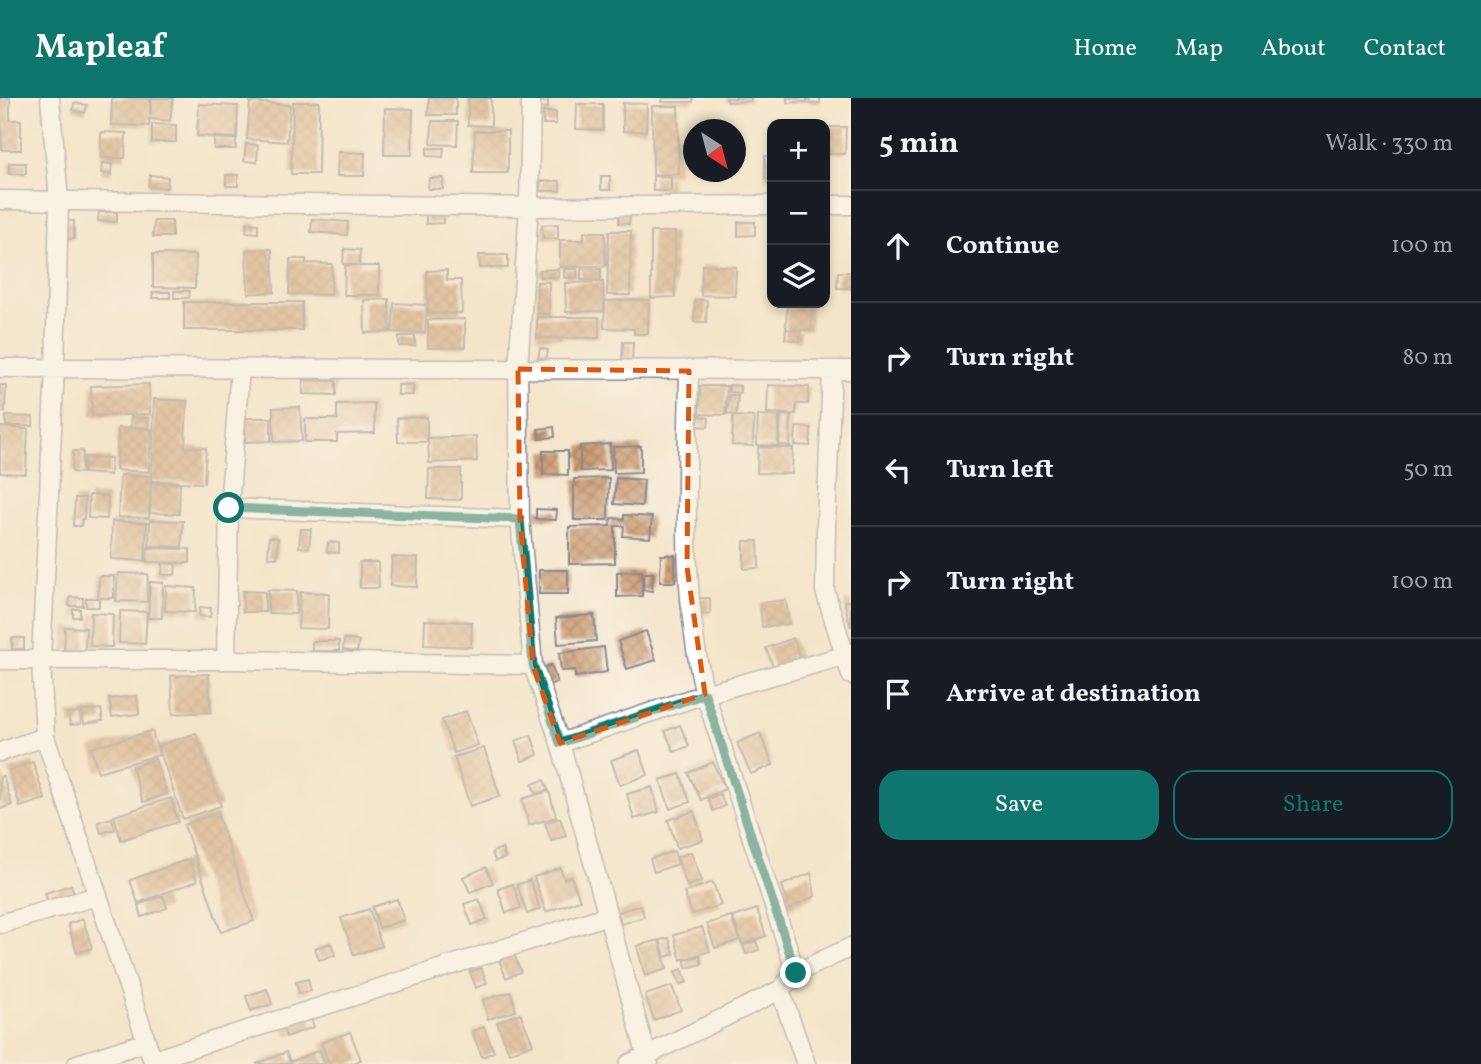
<!DOCTYPE html>
<html lang="en">
<head>
<meta charset="utf-8">
<style>
	:root { --surface:#171b24; --page:#242831; --text:#f1f3f6; --muted:#9ea1a6; --line:#363941; --accent:#0f766e }
	body { margin:0; font-family:Vollkorn,serif; background:var(--page); color:var(--text) }
	.controls { position:absolute; right:21px; top:21px; display:grid; overflow:hidden; border-radius:14px; box-shadow:0 4px 10px #0003 }
	.controls button { width:63px; height:63px; display:grid; place-items:center; padding:0; border:0; border-bottom:2px solid var(--line); background:var(--surface); color:var(--text); font:35px sans-serif }
	.compass { position:absolute; left:683px; top:21px; width:63px; height:63px; border-radius:50%; background:var(--surface); box-shadow:0 4px 10px #0003; rotate:144deg }
	.stop { position:absolute; width:21px; height:21px; margin:-16px; border:5px solid #0f766e; border-radius:50%; background:#fff }
	.stop.end { background:#0f766e; border-color:#fff; box-shadow:0 2px 7px #0008 }
	.list { margin:0; padding:0; list-style:none }
	h2 { display:flex; justify-content:space-between; align-items:center; height:91px; margin:0; padding:0 28px; font-size:30px }
	h2 small { font-size:23px; font-weight:400; color:var(--muted) }
	.list li { display:grid; grid-template-columns:46px 1fr auto; gap:21px; align-items:center; box-sizing:border-box; height:112px; padding:0 28px; border-top:2px solid var(--line) }
	.list b { display:block; font-size:26px; white-space:nowrap }
	.list em { font-size:23px; font-style:normal; color:var(--muted) }
	.actions { display:flex; gap:14px; padding:21px 28px }
	.actions a { flex:1; padding:16px 0; border:2px solid var(--accent); border-radius:21px; text-align:center; font-size:24px; color:var(--accent) }
	.actions .main { background:var(--accent); color:#fff }
	.icon { flex:none; width:38px; height:38px; fill:none; stroke:currentColor; stroke-width:2; stroke-linecap:round; stroke-linejoin:round }
	.map { position:relative; flex:none; width:851px; height:966px; overflow:hidden }
	header { display:flex; align-items:center; gap:42px; box-sizing:border-box; height:98px; padding:0 35px; background:var(--accent); color:#fff }
	header strong { font-size:33px }
	nav { display:flex; gap:38px; margin-inline-start:auto; font-size:24px }
	main { display:flex }
	aside { flex:1; background:var(--surface) }
	.map>svg:first-child { display:block }
	.building { fill:url(#building-cross-hatch) }
	.lines { fill:none; stroke-linecap:round; stroke-linejoin:round }
	.street-casing { stroke:#888a94; stroke-width:21 }
	.street { stroke:#fff; stroke-width:18 }
	.route { stroke:#0f766e; stroke-width:9 }
	.marked { fill:none; stroke:#de5710; stroke-width:5; stroke-dasharray:14 9; stroke-linejoin:round }
</style>
</head>
<body>
<header>
<strong>Mapleaf</strong>
<nav><a>Home</a><a>Map</a><a>About</a><a>Contact</a></nav>
</header>
<main>
<div class="map">
<svg width="851" height="966" viewBox="0 0 851 966">
	<defs>
		<pattern id="building-cross-hatch" width="8" height="8" patternUnits="userSpaceOnUse" patternTransform="scale(1.75)"><rect width="8" height="8" fill="#cd9c71"/><path d="M0 0l8 8M0 8l8-8" fill="none" stroke="#a68060"/></pattern>
	</defs>
	<rect width="100%" height="100%" fill="#fbf7ec"/>
	<filter id="ink" filterUnits="userSpaceOnUse"><feTurbulence type="fractalNoise" baseFrequency=".0143" numOctaves="2"/><feDisplacementMap in="SourceGraphic" scale="14" xChannelSelector="R" yChannelSelector="G"/><feConvolveMatrix kernelMatrix="1 2 1 2 8 2 1 2 1" color-interpolation-filters="sRGB"/></filter>
	<filter id="wash" filterUnits="userSpaceOnUse"><feTurbulence type="fractalNoise" baseFrequency=".00686" numOctaves="4" result="noise"/><feDisplacementMap in="SourceGraphic" scale="28" xChannelSelector="R" yChannelSelector="G"/><feGaussianBlur stdDeviation="1.57" result="paint"/><feColorMatrix in="noise" values="0 0 0 0 0 0 0 0 0 0 0 0 0 0 0 0 0 1.4 0 .05"/><feComposite in="paint" operator="in"/></filter>
	<g filter="url(#wash)">
		<rect width="100%" height="100%" fill="#f4e5cb"/>
		<g id="blocks">
			<path class="building" d="M0,0H10V22H21V52H2Z
				M112,0L150,1V18L152,0H173L170,23L149,21V28L111,27Z
				M429,0H456V17H428Z
				M468,0H491V28L468,27Z
				M538,0H548V10H538Z
				M663,0H693V4H662Z
				M726,0H751V3L727,4Z
				M787,0H807V4L787,5Z
				M809,0H820V5L810,6Z
				M250,4L290,7L287,44L247,41Z
				M293,4H319L318,76H291Z
				M74,5L87,7L85,15L73,12Z
				M623,5L647,6L646,33H623Z
				M199,6L238,8L237,40L197,38Z
				M577,6H603V32L576,31Z
				M652,8H678L679,76L653,77Z
				M385,10L413,11L412,57H384Z
				M543,14H556V26H543Z
				M432,23H458L457,47L431,46Z
				M152,26L176,27V44H152Z
				M828,29H846L845,56H828Z
				M475,33H508V75H473Z
				M101,34L126,35L125,60H101Z
				M214,40L236,41V51H214Z
				M246,46L258,47L257,64L244,63Z
				M427,50H444L443,59L427,58Z
				M338,54L365,55L364,78H337Z
				M765,58H772V80L765,81Z
				M9,65H26V76H9Z
				M102,65L112,66L111,77L101,75Z
				M150,77L168,79L167,90L148,88Z
				M226,77H238V88H226Z
				M601,78H610V92H601Z
				M653,78L671,79V93H653Z
				M429,80H443V91H428Z
				M541,83H560V93H540Z
				M99,114H117V124L98,123Z
				M426,114H443V125L426,126Z
				M619,114H630L629,126L619,125Z
				M312,121L348,124L347,137L311,134Z
				M61,123H74V141H60Z
				M154,123H172V139H153Z
				M738,124H755V137L738,138Z
				M247,125L258,126V135L246,134Z
				M558,126V141H543L542,127Z
				M609,133H631L630,197H607Z
				M584,134H605L606,168L560,169V142H584Z
				M651,134H675V199L651,200Z
				M272,151L274,194L248,196L246,152Z
				M344,151L360,152L359,168H379V197H344L345,168L357,167L343,166Z
				M153,156L196,157L195,190L153,189Z
				M479,157H508V170H480Z
				M290,161H306V165L332,166L331,197L289,196Z
				M702,167L736,169L735,198L701,197Z
				M558,171L559,179H540V172Z
				M564,171H577V179L564,180Z
				M581,171H601V182H581Z
				M447,172V182H461L462,215L428,216L427,173Z
				M838,174H851V190H837Z
				M537,184H549V216H537Z
				M603,184L604,213L566,214L565,185Z
				M174,193H190L189,200H174Z
				M153,194H170V200H152Z
				M389,201L390,234L365,235L364,202Z
				M635,202H649L648,236H634V231L604,230L605,203Z
				M695,202H707L706,224H694Z
				M184,204H302V232H184Z
				M394,205L427,207L425,235L392,234Z
				M787,205H812L811,232L786,231Z
				M537,219H599V240H537Z
				M465,221V249L428,250V222Z
				M786,231L801,233L800,243L785,241Z
				M399,238H415V248H399Z
				M623,244H633L632,264L622,263Z
				M540,250L548,252L546,262L538,261Z
				M303,282L336,283V297L303,296Z
				M149,286L150,316L92,318L91,288Z
				M413,286V297H398V287Z
				M0,287H6L5,314H0Z
				M729,287L740,288V295L729,294Z
				M768,287L809,289L808,306H796V316L767,315Z
				M700,288H727L725,317L699,316Z
				M729,297H738L736,317L727,316Z
				M154,301L187,303L185,349L206,350L204,385L152,383Z
				M374,305L375,335L337,336V344H305V321H337V306Z
				M300,309L302,343L274,344L273,310Z
				M758,317L779,318L778,348L757,347Z
				M781,317L791,318L790,348L779,347Z
				M6,318L33,319V328H6Z
				M699,318L709,320L708,329L697,328Z
				M733,318L754,319L753,348L732,347Z
				M131,319L149,320L148,330L130,329Z
				M427,319V344H398L397,320Z
				M245,320H271V343L245,344Z
				M0,329L28,331L26,376L0,375Z
				M554,329L555,339L539,341L538,331Z
				M796,329L811,330L810,348L795,347Z
				M118,330L151,331L149,374L116,372Z
				M476,338L477,363L429,365L428,340Z
				M610,346L611,372L580,373V348Z
				M641,348V374L614,375L613,349Z
				M758,349L793,350L792,376L757,375Z
				M73,353H83L82,375L72,374Z
				M543,353H568V377L543,376Z
				M85,359L111,360L110,377L84,375Z
				M429,371H461V402L428,401Z
				M120,377L151,378L149,420L118,419Z
				M609,380L608,422H574V381Z
				M616,380L644,382L642,408L614,406Z
				M151,385L180,386L179,416L150,415Z
				M89,397L108,398L107,421L88,420Z
				M75,400H85L84,421H82L81,428H73Z
				M536,411L557,412L556,422L536,421Z
				M624,417L652,419L650,440L623,438L624,428H615V465L569,466V429L610,428L611,420L624,421Z
				M150,422L183,423L182,449L149,448Z
				M112,423L147,425L145,463L111,461Z
				M301,431H311L309,450L299,449Z
				M269,439L278,440L277,460L268,459Z
				M744,443H758L759,470L744,471Z
				M328,444L339,445V455L327,454Z
				M148,450L190,451V465L147,464Z
				M661,457H675V484H660Z
				M392,459L418,460L417,489L390,488Z
				M360,464H378L379,490H360Z
				M163,465L176,466L175,477H162Z
				M539,472H568V496H539Z
				M642,473V498L617,499V474Z
				M118,475L148,476L147,504L116,503Z
				M644,475H653L652,493L643,492Z
				M99,478H114V500H98Z
				M150,484L163,485L162,520H148Z
				M166,488L196,490L195,514L165,513Z
				M268,492L297,493L296,516L268,515Z
				M243,493L265,494V514H243Z
				M300,494L329,495L328,531L298,530Z
				M70,499L83,500V508H69Z
				M86,500H99V509H86Z
				M697,500H710V516H697Z
				M786,502L789,526L762,529L760,505Z
				M844,503H851V528H850Z
				M200,509L211,510L210,519L199,518Z
				M73,511H80V519H73Z
				M120,513L147,514L145,546L119,545Z
				M91,515L113,516L112,549L90,548Z
				M594,517L596,543L558,546L556,520Z
				M425,522L472,524L471,549L424,547Z
				M65,529L86,530L85,553L64,552Z
				M646,533L656,562L627,571L618,543Z
				M12,540H24V551H12Z
				M793,540L801,561L774,571L766,550Z
				M344,541L359,543L357,554L343,552Z
				M312,543H339V553H312Z
				M604,549L607,574L575,579V572L561,573L559,555Z
				M551,567L557,584L544,589L538,572Z
				M209,576L211,614L173,616L171,578Z
				M137,598L139,616L112,619L109,601Z
				M101,611L103,623L84,626L82,613Z
				M466,613L478,647L454,655L442,622Z
				M80,614L81,626L70,627L68,615Z
				M680,627L689,648L674,654L665,633Z
				M152,633L159,657L98,674L91,650Z
				M196,635L221,708L183,721L158,648Z
				M760,635L773,667L751,676L737,645Z
				M531,637L538,657L522,663L515,643Z
				M484,650L500,698L470,708L454,659Z
				M639,652L648,677L620,687L611,662Z
				M155,661L167,696L143,704L132,669Z
				M33,664L45,701L20,709L9,672Z
				M713,664L725,691L701,702L688,675Z
				M680,676L690,704L670,711L660,682Z
				M3,678L12,707L0,711V679Z
				M544,682L548,692L536,696L532,686Z
				M652,689L659,714L634,721L627,696Z
				M549,693L556,719L529,727L522,701Z
				M720,696L725,708L713,713L708,701Z
				M171,700L178,724L121,742L114,718Z
				M694,713L703,742L677,750L668,722Z
				M217,715L254,823L221,834L184,727Z
				M112,720L115,731L101,735L98,724Z
				M560,720L566,738L551,743L545,725Z
				M502,750L505,760L495,763L492,754Z
				M674,753L678,766L654,774L650,761Z
				M691,754L702,783L687,788L677,759Z
				M189,761L197,783L138,805L130,782Z
				M486,769L493,785L470,794L463,779Z
				M560,770L564,781L571,778L580,802L546,814L534,779Z
				M811,775L815,798L789,811L782,787Z
				M530,782L540,811L527,816L517,787Z
				M713,784L721,807L692,816L684,794Z
				M513,786L521,810L506,815L498,791Z
				M71,787L75,798L49,807L45,795Z
				M163,798L167,810L142,819L138,807Z
				M397,801L404,822L379,830L372,809Z
				M479,801L487,821L472,827L464,806Z
				M641,807L644,819L621,826L618,814Z
				M369,811L382,848L354,857L341,820Z
				M757,811L766,838L742,846L733,819Z
				M731,818L739,842L715,850L707,826Z
				M83,821L92,850L77,855L68,826Z
				M702,829L710,853L681,862L674,837Z
				M669,840L674,856L665,859L660,842Z
				M659,842L667,871L645,878L637,848Z
				M756,843L759,852L746,856L743,848Z
				M331,845L335,857L319,862L315,850Z
				M512,851L521,874L506,880L497,856Z
				M700,858L702,866L686,870L685,862Z
				M481,870L487,885L476,890L470,874Z
				M682,871L687,884L680,887L675,874Z
				M308,881L311,893L299,896L296,884Z
				M672,888L681,912L654,922L645,897Z
				M267,891L272,906L251,913L246,898Z
				M511,894L516,913L488,921L483,902Z
				M520,915L533,946L509,955L497,924Z
				M309,916L314,929L286,939L282,926Z
				M484,929L494,954L482,959L472,933Z
				M350,934L361,962L351,966H329L321,945Z
				M320,952L325,966H256L286,954L290,964Z"/>
		</g>
	</g>
	<g filter="url(#ink)">
		<use href="#blocks" fill-opacity="0" stroke="#888a94" stroke-width="2"/>
		<g class="lines">
			<defs>
				<path id="street" d="M50,0L59,102L55,270L41,562L45,639L154,966
					M531,0L529,109L518,271L520,421L533,567L560,645L649,966
					M0,102L529,109L772,107
					M825,107H851
					M0,270L851,272
					M832,272L826,427L825,493L851,577
					M689,273C688,380 679,490 705,596L796,875
					M229,410L520,421
					M0,562H226L533,567
					M226,562L229,410L240,271
					M560,645L705,596L851,556
					M0,654L45,639
					M0,826L97,798
					M780,892L806,966
					M153,962L606,818
					M77,966L146,944
					M629,966L780,892L796,875L851,849"/>
			</defs>
			<use href="#street" class="street-casing"/>
			<use href="#street" class="street"/>
		</g>
	</g>
	<g class="lines" filter="url(#ink)">
		<path class="route" d="M229,410L520,421L533,567L560,645L705,596L796,875"/>
	</g>
	<path d="M0 0H851V966H0ZM518,271L689,273L687,469L705,596L560,645L533,567L520,421Z" fill="#f4e5cb" fill-opacity=".55" fill-rule="evenodd"/>
	<path class="marked" d="M518,271L689,273L687,469L705,596L560,645L533,567L520,421Z"/>
</svg>
<div class="controls">
<button>+</button>
<button>−</button>
<button><svg class="icon" aria-label="layers" viewBox="0 0 24 24"><path d="M12 4l9 5-9 5-9-5zM3 14l9 5 9-5"/></svg></button>
</div>
<svg class="compass" viewBox="-18 -18 36 36"><path d="M0-13l5 13h-10z" fill="#e53935"/><path d="M0 13l5-13h-10z" fill="#9ea1a6"/></svg>
<div class="stop" style="left:229px;top:410px"></div>
<div class="stop end" style="left:796px;top:875px"></div>
</div>
<aside>
<h2>5 min<small>Walk · 330 m</small></h2>
<ul class="list">
<li><svg class="icon" aria-label="ahead" viewBox="0 0 24 24"><path d="M12 20V5M6 11l6-6 6 6"/></svg><div><b>Continue</b></div><em>100 m</em></li>
<li><svg class="icon" aria-label="right" viewBox="0 0 24 24"><path d="M7 20v-9h11M14 6l5 5-5 5"/></svg><div><b>Turn right</b></div><em>80 m</em></li>
<li><svg class="icon" aria-label="left" viewBox="0 0 24 24"><path d="M17 20v-9H6M10 6l-5 5 5 5"/></svg><div><b>Turn left</b></div><em>50 m</em></li>
<li><svg class="icon" aria-label="right" viewBox="0 0 24 24"><path d="M7 20v-9h11M14 6l5 5-5 5"/></svg><div><b>Turn right</b></div><em>100 m</em></li>
<li><svg class="icon" aria-label="arrive" viewBox="0 0 24 24"><path d="M6 21V4h12l-3 4 3 4H6"/></svg><div><b>Arrive at destination</b></div></li>
</ul>
<div class="actions"><a class="main">Save</a><a>Share</a></div>
</aside>
</main>
</body>
</html>
